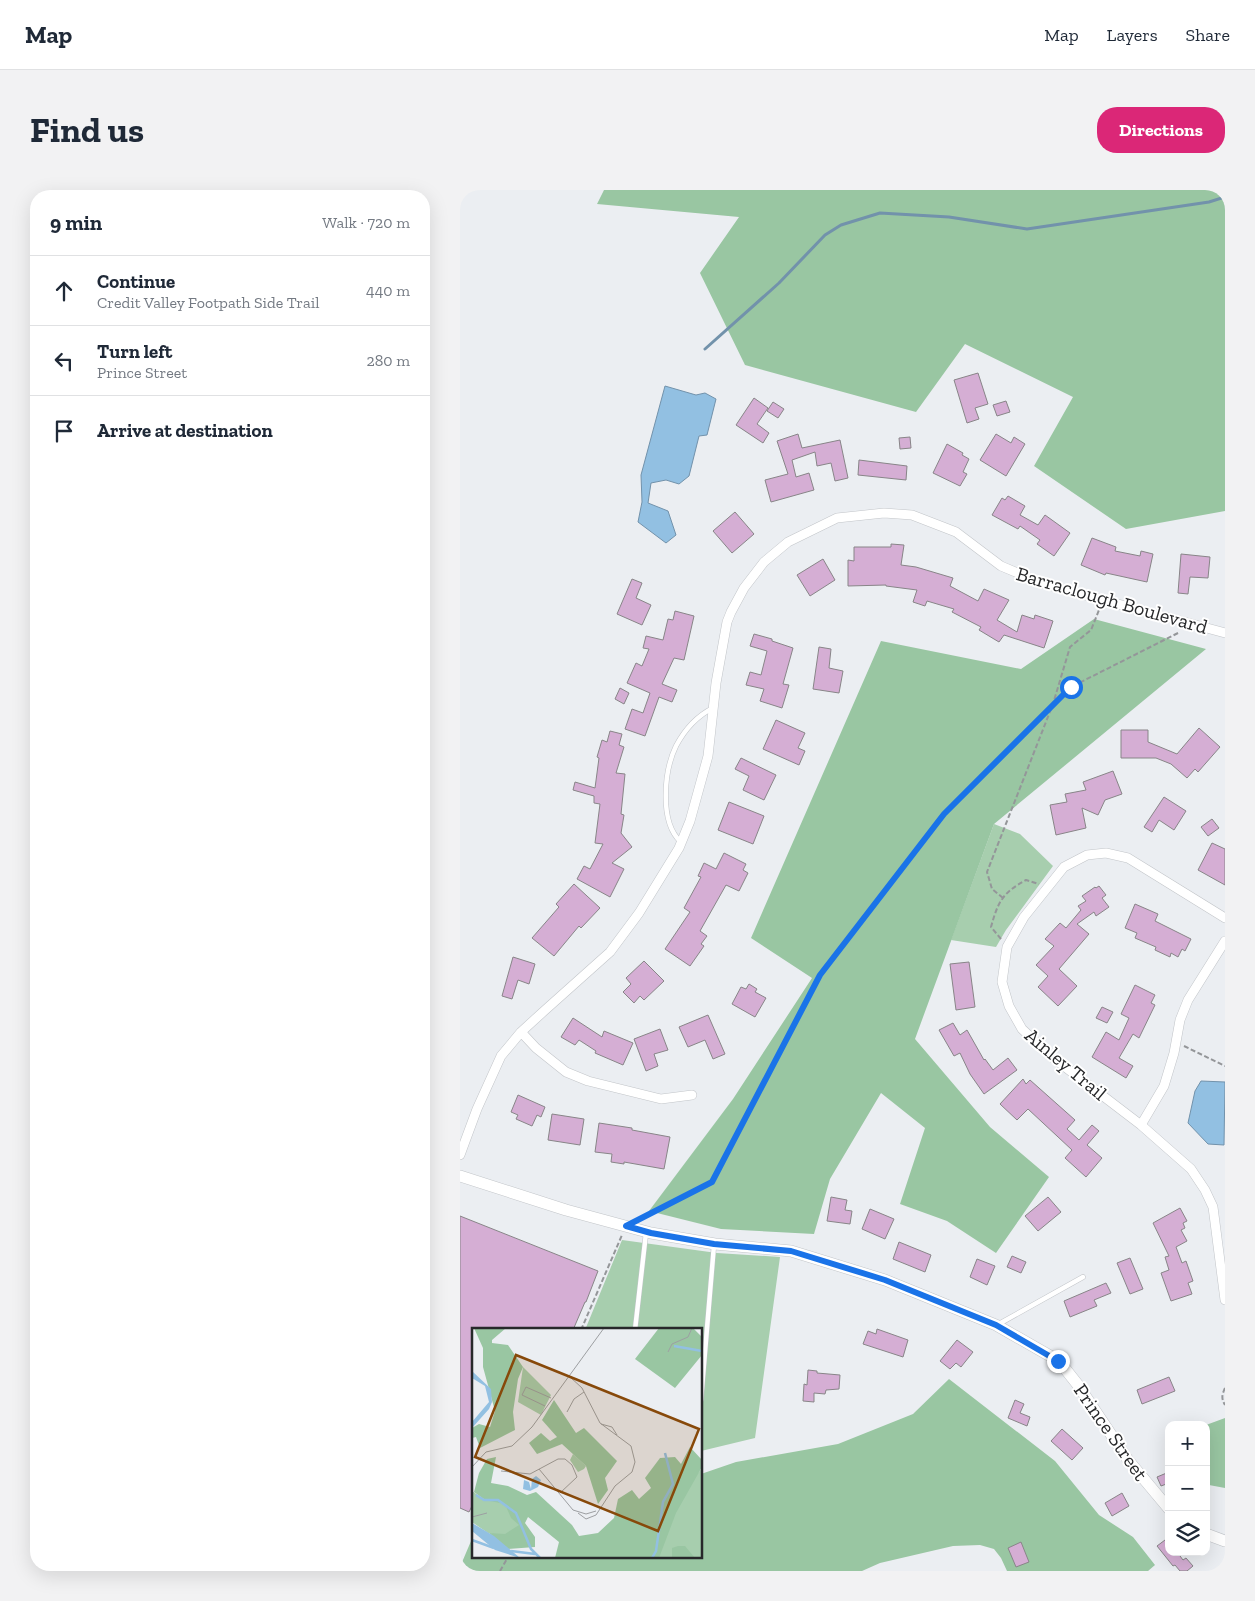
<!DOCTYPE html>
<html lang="en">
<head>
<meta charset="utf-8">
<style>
	:root { --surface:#fff; --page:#f2f2f3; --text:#1f2937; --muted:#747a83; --line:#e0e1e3; --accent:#db2777 }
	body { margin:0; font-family:"Zilla Slab",serif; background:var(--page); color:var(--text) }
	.controls { position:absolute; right:15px; bottom:15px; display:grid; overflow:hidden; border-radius:10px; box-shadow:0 5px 20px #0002 }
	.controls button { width:45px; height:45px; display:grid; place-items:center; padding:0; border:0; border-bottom:1px solid var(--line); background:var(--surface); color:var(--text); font:25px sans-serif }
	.stop { position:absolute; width:15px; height:15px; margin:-11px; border:4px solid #1a73e8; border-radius:50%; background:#fff }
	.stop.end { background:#1a73e8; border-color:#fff; box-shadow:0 1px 5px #0008 }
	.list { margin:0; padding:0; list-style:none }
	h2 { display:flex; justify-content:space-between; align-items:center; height:65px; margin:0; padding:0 20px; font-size:21px }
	h2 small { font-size:16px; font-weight:400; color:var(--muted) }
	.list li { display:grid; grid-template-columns:32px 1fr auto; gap:15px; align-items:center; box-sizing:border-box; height:70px; padding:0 20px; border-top:1px solid var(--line) }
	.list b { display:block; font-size:19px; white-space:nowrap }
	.list p { margin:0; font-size:16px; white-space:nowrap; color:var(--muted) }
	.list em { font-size:16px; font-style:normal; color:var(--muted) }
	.icon { flex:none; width:28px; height:28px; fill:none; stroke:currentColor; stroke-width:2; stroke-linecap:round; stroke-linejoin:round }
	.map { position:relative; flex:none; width:765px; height:1381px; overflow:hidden; border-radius:20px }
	header { display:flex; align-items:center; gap:30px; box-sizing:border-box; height:70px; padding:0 25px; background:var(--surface); border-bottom:1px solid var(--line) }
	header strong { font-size:24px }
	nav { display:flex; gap:28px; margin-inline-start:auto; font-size:18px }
	.intro { display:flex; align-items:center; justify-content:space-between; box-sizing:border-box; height:120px; padding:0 30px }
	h1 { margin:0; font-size:35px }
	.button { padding:12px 22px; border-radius:20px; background:var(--accent); color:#fff; font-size:18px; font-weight:700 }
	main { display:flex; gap:30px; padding:0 30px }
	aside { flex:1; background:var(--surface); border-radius:20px; box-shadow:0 5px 20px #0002 }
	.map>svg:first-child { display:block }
	.green { fill:#a7ceae }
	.forest { fill:#99c6a2 }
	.water { fill:#92c0e2; stroke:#7292ab }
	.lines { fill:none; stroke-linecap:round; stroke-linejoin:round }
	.stream { stroke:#7292ab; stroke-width:3 }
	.building { fill:#d5aed4; stroke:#888588 }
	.service-casing { stroke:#c2c5c9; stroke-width:5.5 }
	.minor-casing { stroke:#c2c5c9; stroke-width:10 }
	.tertiary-casing { stroke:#c2c5c9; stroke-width:12 }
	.path { stroke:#949699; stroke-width:2; stroke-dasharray:5 2.5; stroke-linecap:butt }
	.service { stroke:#fff; stroke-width:4.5 }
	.minor { stroke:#fff; stroke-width:9 }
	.tertiary { stroke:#fff; stroke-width:11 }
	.route { stroke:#1a73e8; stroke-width:6 }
	.labels { text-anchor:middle; stroke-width:4; stroke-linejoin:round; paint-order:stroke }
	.street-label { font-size:20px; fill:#27282a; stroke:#fff }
	.inset-river { fill:none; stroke:#92c0e2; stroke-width:2.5 }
	.inset-road { fill:none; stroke:#9d9fa2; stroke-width:1 }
	.view { fill:#87490a; fill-opacity:0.15; stroke:#87490a; stroke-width:2.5 }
	.inset-edge { fill:none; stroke:#27282a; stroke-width:2.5 }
</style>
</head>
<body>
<header>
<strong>Map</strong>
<nav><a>Map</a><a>Layers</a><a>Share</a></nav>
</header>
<div class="intro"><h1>Find us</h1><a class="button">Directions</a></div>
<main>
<aside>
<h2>9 min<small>Walk · 720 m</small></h2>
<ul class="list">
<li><svg class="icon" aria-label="ahead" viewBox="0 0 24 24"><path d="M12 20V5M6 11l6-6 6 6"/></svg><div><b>Continue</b><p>Credit Valley Footpath Side Trail</p></div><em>440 m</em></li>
<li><svg class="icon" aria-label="left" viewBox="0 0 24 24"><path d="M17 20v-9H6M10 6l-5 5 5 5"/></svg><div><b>Turn left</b><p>Prince Street</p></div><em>280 m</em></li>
<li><svg class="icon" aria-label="arrive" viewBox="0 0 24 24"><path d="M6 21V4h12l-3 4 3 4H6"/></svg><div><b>Arrive at destination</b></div></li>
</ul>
</aside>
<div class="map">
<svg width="765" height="1381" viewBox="0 0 765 1381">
	<rect width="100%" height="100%" fill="#ebeef2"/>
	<path class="green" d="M534,634L560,644L593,676L546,740L536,757L491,750Z
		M162,1050L257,1063L320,1067L295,1248L241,1261V1140H125Z"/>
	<path class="forest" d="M144,0H765V321L666,339L574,276L613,207L505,154L456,222L285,175L240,83L279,27L137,14Z
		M634,429L746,459L534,634L455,849L530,937L589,987L536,1063L487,1031L440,1014L465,938L421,903L370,989L354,1044L261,1039L189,1021L273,909L352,788L291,748L421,451L561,479Z
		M489,1189L595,1271L639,1325L673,1347L695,1375L688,1381H547L541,1368L534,1359L520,1355L493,1356L420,1373L402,1381H0V1377L14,1344V1367H241V1284L276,1272L378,1254L453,1224Z
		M765,1228V1298L749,1295L746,1292V1235Z"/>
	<path class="water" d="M205,196L236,205L245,203L256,209L247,245L239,246L229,286L219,294L206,290L191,293L188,313L208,321L216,345L206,353L178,332L182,312L181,285Z
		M741,891L765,892L764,955L748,954L728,933L735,901Z"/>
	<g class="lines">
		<path class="stream" d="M245,159L319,93L365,45L381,35L420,23L489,27L567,39L749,12L765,7"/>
	</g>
	<path class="building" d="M518,183L528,214L515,218L519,229L507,233L494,190Z
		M294,208L308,218L297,234L309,243L303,253L276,235Z
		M546,211L550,222L537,226L533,215Z
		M313,212L324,219L318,228L307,221Z
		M338,244L342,258L380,250L388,288L375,291L371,273L357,276L355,262L332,270L336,287L349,283L354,300L311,312L305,290L328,284L317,251Z
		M536,244L551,253L554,247L565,254L546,286L520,270Z
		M450,247L451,258L440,259L439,248Z
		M487,254L503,263L502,265L509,269L503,282L507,284L500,296L473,283Z
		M399,270L447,276L446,290L398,285Z
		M548,306L565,316L560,325L578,335L585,325L610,343L594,366L577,354L580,350L560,336L558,339L532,325L542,308L545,310Z
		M275,322L294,344L272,363L253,341Z
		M632,348L656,357L655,361L680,366L681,361L693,364L687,392L646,383L645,385L621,375Z
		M431,354L444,355L441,375L456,377L493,388L490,396L518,411L524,399L549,410L537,430L557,442L562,425L574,429L575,425L593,431L584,458L544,445L539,452L519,440L521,437L492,422L494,419L467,411L465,416L453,412L457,400L426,396V395L388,396V370L394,371V357H431Z
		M721,364L750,367L748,388L730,387L728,404L718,403Z
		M363,369L375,390L350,406L337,385Z
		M172,389L182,393L176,408L191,415L182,435L157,424Z
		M215,421L234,426L224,470L214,468L202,494L217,500L212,512L199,507L185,546L165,539L172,519L183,523L190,503L167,493L176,473L182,476L189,459L183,458L186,446L203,450L208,429L213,430Z
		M294,444L312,449V451L333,458L323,494L329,495L322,518L300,511L304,499L286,495L290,482L301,485L307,461L290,456Z
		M359,457L371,459L369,478L383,481L379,503L353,499Z
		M160,498L169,503L164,514L155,509Z
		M316,530L345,543L338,558L345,561L339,575L303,559Z
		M739,538L760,557L738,582L735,579L727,588L711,574L696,568H661V540H688V552L717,564Z
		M150,541L162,544L159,555L164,557L156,583L165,584L161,624L164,625L161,643L172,657L152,673L164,679L150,707L117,689L124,676L130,679L143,654L135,653L140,614L134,613V606L113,600L115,592L135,598L139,568L137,567L142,550L147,552Z
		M281,568L316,585L304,610L283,600L289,586L275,579Z
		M653,581L662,604L645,610L638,625L622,618L626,638L596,645L590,615L607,612L605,604L626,600L623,592Z
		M704,607L726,621L714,640L699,630L692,642L684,637Z
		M269,612L304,626L293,654L258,640Z
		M752,629L759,638L748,646L741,637Z
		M752,653L765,659V695L738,680Z
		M264,663L286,674L283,680L288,683L279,701L266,695L240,741L247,746L241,754L244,756L230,776L205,759L230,722L224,718L241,687L238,686L244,673L256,679Z
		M114,694L140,718L121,738L119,736L94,766L72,748L99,717L96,714Z
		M639,696L646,705L642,708L649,717L636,726L634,722L617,734L629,744L599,779L617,796L598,816L578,797L588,786L576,775L594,756L585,749L600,733L606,738L621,720L618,716L626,711L622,706L635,697L636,698Z
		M675,714L698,724L695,731L731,749L725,761L722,759L718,767L711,763L710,767L695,760L696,757L675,748L677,743L665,738Z
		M53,767L75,774L69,794L58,790L52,809L42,806Z
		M184,771L204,791L184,810L180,806L174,813L163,802L171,794L166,788Z
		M509,772L515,817L496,820L490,774Z
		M289,794L297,799L295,802L306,808L295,827L272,814L281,797L286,799Z
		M675,795L695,805L691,813L695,815L679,848L673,844L659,868L673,876L666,888L632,867L646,842L659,850L669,828L661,824Z
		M642,817L653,822L647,833L636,828Z
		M248,825L265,864L253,869L245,850L228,857L219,837Z
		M113,828L142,847L144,841L173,853L163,875L135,863L136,861L119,850L115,855L101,847Z
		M493,833L500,845L507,840L524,870L525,869L533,880L548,868L557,880L524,904L510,884L500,863L494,866L479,840Z
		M200,839L208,860L194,864L198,876L186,881L174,849Z
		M563,889L566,894L570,890L615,930L607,939L619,950L632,935L639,941L627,955L642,968L626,987L605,968L612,960L568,919L557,930L540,914Z
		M58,905L85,917L81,927L77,925L72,936L56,929L58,925L51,922Z
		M92,924L124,929L120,955L88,950Z
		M139,933L172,938V940L210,947L204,979L164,972V974L151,972L152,964L135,962Z
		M371,1007L387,1010L385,1020L392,1021L390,1034L367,1031Z
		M588,1007L601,1022L578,1041L565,1026Z
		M720,1018L727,1031L723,1033L725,1038L721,1040L727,1051L716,1057L722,1073L726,1071L733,1091L728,1093L732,1104L711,1111L701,1083L709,1080L705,1067L709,1066L693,1033Z
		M410,1019L434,1029L425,1049L402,1039Z
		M0,1026L138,1081L126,1112H125L113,1140H14V1312L9,1322L0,1318Z
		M439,1052L471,1065L465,1082L433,1069Z
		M552,1066L566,1072L561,1083L547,1077Z
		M670,1068L683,1099L670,1104L657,1073Z
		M517,1069L535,1076L527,1095L510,1087Z
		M646,1093L651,1103L634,1110L637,1116L610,1127L604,1111Z
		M417,1139L448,1150L443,1167L403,1154L408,1141L416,1144Z
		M497,1150L513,1162L501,1177L496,1173L490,1179L480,1171Z
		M348,1180L357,1181V1183L380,1185L379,1199L366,1200L365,1204L354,1203V1212L343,1211L344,1194L347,1195Z
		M709,1187L715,1201L682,1214L677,1200Z
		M555,1210L564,1214L560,1223L570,1227L567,1236L548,1228Z
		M602,1239L623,1258L612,1270L591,1251Z
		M709,1282V1293L701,1296L697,1287Z
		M662,1303L669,1316L652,1326L645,1313Z
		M709,1347V1362H717L723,1370L726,1368L733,1376L727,1381H720L715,1375L713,1376L697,1356Z
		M561,1352L569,1372L556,1377L548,1358Z"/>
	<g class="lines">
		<defs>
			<path id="service" d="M221,652C199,632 204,581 216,556C225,539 237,526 253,518
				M537,1135L623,1087
				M175,1140L186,1043
				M241,1210L254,1055"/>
			<path id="minor" d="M765,728L668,668L646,663L627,665L604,677L564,727L547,757L542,792L549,816L562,839L592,867L681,935L731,979L745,1000L753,1017L765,1110
				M61,842L76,858L106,882L128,891L201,909L232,905
				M681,935L704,896L714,863L720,830L728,810L765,751
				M0,965L17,919L41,866L61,842L84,821L150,762L179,723L219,658L230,631L248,566L256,493L267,432L271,422L284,398L304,372L328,352L377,328L424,323L452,325L496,342L541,376L584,394L765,443"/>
			<path id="tertiary" d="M0,986L106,1020L191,1043L255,1054L331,1061L425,1090L536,1135L599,1171L618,1195L668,1270L709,1319
				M746,1344L765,1351"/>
		</defs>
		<use href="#service" class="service-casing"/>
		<use href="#minor" class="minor-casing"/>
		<use href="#tertiary" class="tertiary-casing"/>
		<path class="path" d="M543,708L532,699L527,682L593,514L610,457L631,440L639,420
			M541,749L531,737C538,712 542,703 566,690L579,694
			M724,856L765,876
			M182,1028L252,992L360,785L483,624L611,497L720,442
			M121,1140L162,1045
			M765,1198C762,1205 761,1208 765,1215
			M40,1381L48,1367"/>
		<use href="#service" class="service"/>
		<use href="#minor" class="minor"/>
		<use href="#tertiary" class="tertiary"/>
	</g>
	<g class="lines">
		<path class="route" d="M598,1171L536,1135L425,1090L331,1061L254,1054L191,1043L166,1036L252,992L360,785L484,624L611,497"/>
	</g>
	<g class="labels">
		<g class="street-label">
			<text transform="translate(652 410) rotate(16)" y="7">Barraclough Boulevard</text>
			<text transform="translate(606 874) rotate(40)" y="7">Ainley Trail</text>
			<text transform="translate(651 1242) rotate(55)" y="7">Prince Street</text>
		</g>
	</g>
	<g transform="translate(12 1138)">
		<rect width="230" height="230" fill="#ebeef2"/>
		<path d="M51,39L79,67L69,87L46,74ZM101,126L114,138L112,141L106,144L98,132ZM230,140V230H157L191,189ZM0,163L13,172L28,173L38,179L51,200L30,208L16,205L0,194Z" fill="#a7ceae"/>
		<path d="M2,0H34L20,12V15L36,17L51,39L46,51L41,84L43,102L8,120L4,109L0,110V100L7,96L18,99L23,83L11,39V20ZM187,0H221L230,9V27L203,60L163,31ZM82,72L104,105L112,100L145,133L133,150L136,162L126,176L114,138L90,116L65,126L57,115L69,105L78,113L85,109L70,92ZM218,119L230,132V139L204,185L187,230H83L87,214L56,189L53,195L63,209V219L36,221L17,205L33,206L47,197L39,190L33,176L13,172L2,164L7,145L15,131L24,129L19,155L36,158L55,167L64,164L100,197L107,208L126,205L142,190L146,171L160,162L167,171L179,160L173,150L188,130L203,129L209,136ZM206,218H213L223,230H200V220Z" fill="#99c6a2"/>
		<path d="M0,43L19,61L20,74L17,81L0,100V94L17,74L13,58L0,50ZM64,148L69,152L66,159L58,163L51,161L52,152L57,154L59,161L60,151ZM0,195L22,208L48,230L23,222L0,203Z" fill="#92c0e2"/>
		<path class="inset-river" d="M202,18L230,23M4,167L12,172H26L44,185L59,221L68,230M0,212L22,220M39,223L63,226M180,230L184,223L191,174L201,156L193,125"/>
		<path class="inset-road" d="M196,24L200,16L216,9L220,0M97,48L110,60L128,95L159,118L163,134L160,144L143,158L124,187L114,191L106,185M73,78L50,67L54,59L79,70M95,84L102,71L112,64M129,96L140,99L145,107M0,139L14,124L40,118L60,99L132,0M67,141L101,182L114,186L124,183M29,143L58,146L86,131H93L100,137L105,149L88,165M0,189L15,185"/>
		<path class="view" d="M44,27L227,101L186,203L3,129Z"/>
		<rect width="230" height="230" class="inset-edge"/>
	</g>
</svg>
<div class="controls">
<button>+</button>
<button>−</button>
<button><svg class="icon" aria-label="layers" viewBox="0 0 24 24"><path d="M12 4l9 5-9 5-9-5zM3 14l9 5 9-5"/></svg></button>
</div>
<div class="stop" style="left:611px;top:497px"></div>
<div class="stop end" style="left:598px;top:1171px"></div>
</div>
</main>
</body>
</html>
